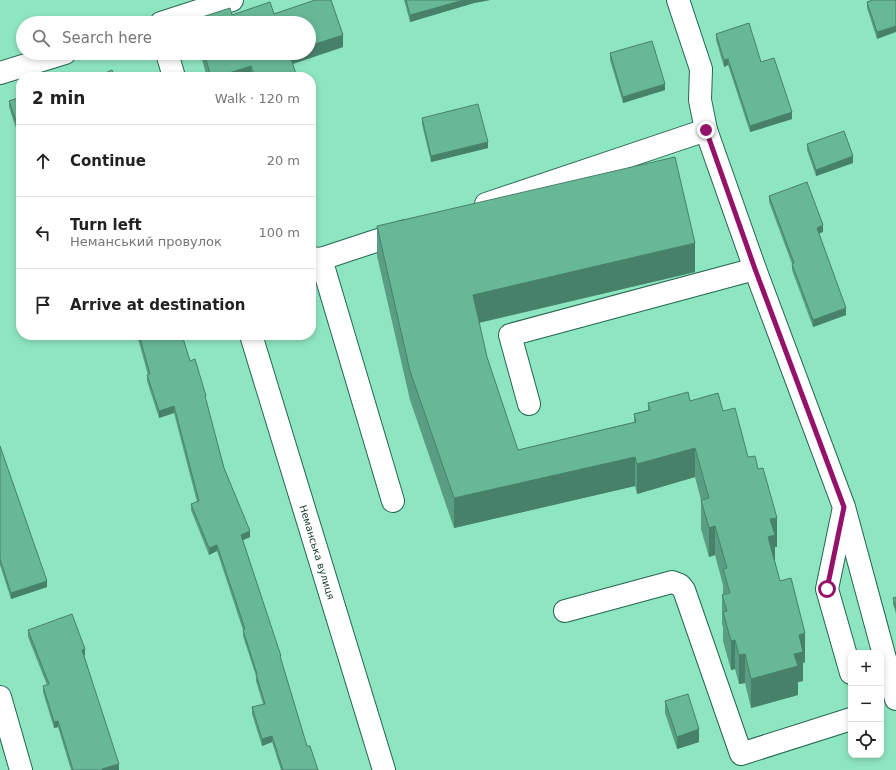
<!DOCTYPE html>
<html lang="en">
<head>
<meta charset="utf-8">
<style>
	:root { --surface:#fff; --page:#f2f2f2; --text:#222; --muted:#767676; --line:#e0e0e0 }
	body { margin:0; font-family:"DejaVu Sans",sans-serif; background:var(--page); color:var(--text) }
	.controls { position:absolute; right:12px; bottom:12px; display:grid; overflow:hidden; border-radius:8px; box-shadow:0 2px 6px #0003 }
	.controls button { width:36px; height:36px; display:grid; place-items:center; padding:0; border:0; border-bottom:1px solid var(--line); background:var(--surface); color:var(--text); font:20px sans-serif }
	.stop { position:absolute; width:12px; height:12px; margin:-9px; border:3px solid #95126b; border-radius:50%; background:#fff }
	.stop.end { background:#95126b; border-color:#fff; box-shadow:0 1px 4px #0008 }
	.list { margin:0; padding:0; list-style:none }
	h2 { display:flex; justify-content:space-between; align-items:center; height:52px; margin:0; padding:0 16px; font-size:17px }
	h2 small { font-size:13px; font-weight:400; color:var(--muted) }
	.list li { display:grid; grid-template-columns:26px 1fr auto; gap:12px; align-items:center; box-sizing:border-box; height:72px; padding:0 16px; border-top:1px solid var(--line) }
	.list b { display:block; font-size:15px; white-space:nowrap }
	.list p { margin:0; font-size:13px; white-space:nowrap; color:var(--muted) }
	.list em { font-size:13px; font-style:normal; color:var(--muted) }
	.icon { flex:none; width:22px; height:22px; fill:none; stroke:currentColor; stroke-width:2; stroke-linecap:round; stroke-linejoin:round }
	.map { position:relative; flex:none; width:896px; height:770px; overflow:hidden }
	.search { position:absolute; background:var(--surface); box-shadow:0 2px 6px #0003; left:16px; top:16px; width:300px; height:44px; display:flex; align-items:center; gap:10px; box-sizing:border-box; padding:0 14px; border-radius:22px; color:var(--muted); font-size:15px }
	.panel { position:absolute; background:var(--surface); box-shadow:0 2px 6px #0003; left:16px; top:72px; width:300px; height:268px; border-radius:16px }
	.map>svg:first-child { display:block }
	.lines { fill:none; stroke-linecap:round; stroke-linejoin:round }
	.minor-casing { stroke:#24674f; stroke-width:24 }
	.minor { stroke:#fff; stroke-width:22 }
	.wall { fill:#599e82 }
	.shaded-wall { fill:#48816a }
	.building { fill:#67b897; stroke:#48816a }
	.route { stroke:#95126b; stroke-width:5 }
	.labels { text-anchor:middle; stroke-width:3; stroke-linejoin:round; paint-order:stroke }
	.street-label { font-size:10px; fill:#163b2d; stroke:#8ee5c1 }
</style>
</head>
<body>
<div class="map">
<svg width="896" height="770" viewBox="0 0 896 770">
	<rect width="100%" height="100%" fill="#8ee5c1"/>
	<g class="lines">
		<defs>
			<g id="minor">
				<path d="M678,0L701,69L700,100L706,130L755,269L844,507L896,699"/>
				<path d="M161,23L232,0"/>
				<path d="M167,53L174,77"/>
				<path d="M0,73L65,53"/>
				<path d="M486,204L706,130"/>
				<path d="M311,258L321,259L406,231"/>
				<path d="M321,259L393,501"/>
				<path id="s1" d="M251,335L384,770"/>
				<path d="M529,404L510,335L755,269"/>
				<path d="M843,512L827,589L851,673"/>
				<path d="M565,611L672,582L680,585L684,590L741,754L851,719"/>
				<path d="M0,697L21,770"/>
			</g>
		</defs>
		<use href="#minor" class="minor-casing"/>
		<use href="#minor" class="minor"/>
	</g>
	<path class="wall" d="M315,0H331L343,35V47L293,64L297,77H207L200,53H309V23H193V20L230,8L232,15L270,2L274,14Z
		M404,0H490L474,3L410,22Z
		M896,0L877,39L867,8V2Z
		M716,34L761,62L792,119L750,132L728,65L724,67L716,40Z
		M610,53L665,90L623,103L610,60Z
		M21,97V143L9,107V101Z
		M422,118L488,148L431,162L422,124Z
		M807,144L853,163L816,176L807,150Z
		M769,196L823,232L819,233L846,315L813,327L792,270V264L769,202Z
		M377,226L695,272L479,323L487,357L518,450L634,422V414L648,410V403L690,401L723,411L748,457L777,547H775V561L780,581L805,662L803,663V681L798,682V695L751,708L745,683L739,684L735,669L731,670L723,641V627L722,624V595L723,594V585L715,555L709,557L701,529V500L695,477L637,494L635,486L454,528L410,400L377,256Z
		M137,335H182L190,361L206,402L224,468L250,537L243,540L281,660L307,746L318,770H281L272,742L262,746L252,714V707L263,704L256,681V676L243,636V630L217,551L209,555L191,510V504L197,502L174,413L159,418L147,381V375H148Z
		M0,446L47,587L11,599L0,565Z
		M896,597V614L893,604V598Z
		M28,630L85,655H84L119,770H71L58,727L54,728L43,692V686L47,685L28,637Z
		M665,701L699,742L677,749L665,713Z"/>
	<path class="shaded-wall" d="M464,0H490L474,3L410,22V15Z
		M896,26V32L877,39V32Z
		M343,35V47L289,65V53H309V46Z
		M728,59V65L724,67V60Z
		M251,66V77H216Z
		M665,84V90L623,103V97Z
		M792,112V119L750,132V126Z
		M488,142V148L431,162V156Z
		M853,156V163L816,176V170Z
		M823,225V232L817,234V228Z
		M695,243V272L473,324V295Z
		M846,308V315L813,327V320Z
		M174,406V413L159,418V411Z
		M695,448V477L637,494V464Z
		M635,457V486L454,528V498Z
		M777,518V547H775V564L768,537L770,519Z
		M715,526V555L709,557V528Z
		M250,531V537L241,541V535Z
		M217,545V551L209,555V548Z
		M47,581V587L11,599V593Z
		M805,633V662L803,663V681L798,682V695L751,708V679L794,654L799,635Z
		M735,640V669L731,670V641Z
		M85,649V655L82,656V650Z
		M745,654V683L739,684V655Z
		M58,721V727L54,728V722Z
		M699,729V742L677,749V737Z
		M272,736V742L262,746V739Z
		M119,764V770H102V769Z"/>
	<path class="building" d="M315,0H331L343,35L309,46V23H194L193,20L230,8L232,15L270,2L274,14Z
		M406,0H464L410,15Z
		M873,0H896V26L877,32L867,2Z
		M749,23L761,62L774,58L792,112L750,126L728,59L724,60L716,34Z
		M652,41L665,84L623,97L610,53Z
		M204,53H289L297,77H255L251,66L216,77H211Z
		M112,70L115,77H96Z
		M21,97V136L9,101Z
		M478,104L488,142L431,156L422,118Z
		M844,131L853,156L816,170L807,144Z
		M675,157L695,243L473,295L487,357L518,450L636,422L634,414L650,410L648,403L688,392L690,401L718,393L723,411L735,408L748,457L755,456L758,469L763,468L777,518L770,519L775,535L768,537L780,581L791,578L805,633L799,635L803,652L794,654L798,666L751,679L745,654L739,655L735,640L731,641L723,612L727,611L722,595L730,593L723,569L727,568L715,526L709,528L701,500L709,498L695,448L637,464L635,457L454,498L410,371L377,226Z
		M807,182L823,225L817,228L846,308L813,320L792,264L794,263L769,196Z
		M139,335H182L190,361L195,359L206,396H205L224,468L250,531L241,535L281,656H280L307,746H310L318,770H283L272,736L262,739L252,707L265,704L256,674H257L243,630L245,629L217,545L209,548L191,504L199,501L174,406L159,411L147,375L150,374Z
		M0,446L47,581L11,593L0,559Z
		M896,597V608L893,598Z
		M72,614L85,649L82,650L119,764L102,769L103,770H73L58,721L54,722L43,686L49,684L28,630Z
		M688,694L699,729L677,737L665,701Z"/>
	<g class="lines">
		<path class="route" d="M706,130L755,269L844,507L827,589"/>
	</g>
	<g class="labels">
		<g class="street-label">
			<text dy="4" stroke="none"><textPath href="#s1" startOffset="227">Неманська вулиця</textPath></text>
		</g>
	</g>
</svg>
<div class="controls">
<button>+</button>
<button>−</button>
<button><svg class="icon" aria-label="locate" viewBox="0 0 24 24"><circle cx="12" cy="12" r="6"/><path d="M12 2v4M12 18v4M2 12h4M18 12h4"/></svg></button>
</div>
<div class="stop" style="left:827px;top:589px"></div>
<div class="stop end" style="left:706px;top:130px"></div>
<div class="search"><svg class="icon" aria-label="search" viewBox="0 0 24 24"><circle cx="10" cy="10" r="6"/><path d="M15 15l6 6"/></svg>Search here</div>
<section class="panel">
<h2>2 min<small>Walk · 120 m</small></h2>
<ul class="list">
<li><svg class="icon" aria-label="ahead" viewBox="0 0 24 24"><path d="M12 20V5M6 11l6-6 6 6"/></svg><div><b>Continue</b></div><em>20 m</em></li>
<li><svg class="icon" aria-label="left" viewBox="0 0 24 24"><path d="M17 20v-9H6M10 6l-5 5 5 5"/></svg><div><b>Turn left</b><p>Неманський провулок</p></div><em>100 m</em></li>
<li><svg class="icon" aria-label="arrive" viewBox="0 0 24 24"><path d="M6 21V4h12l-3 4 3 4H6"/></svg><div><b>Arrive at destination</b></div></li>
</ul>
</section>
</div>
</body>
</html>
